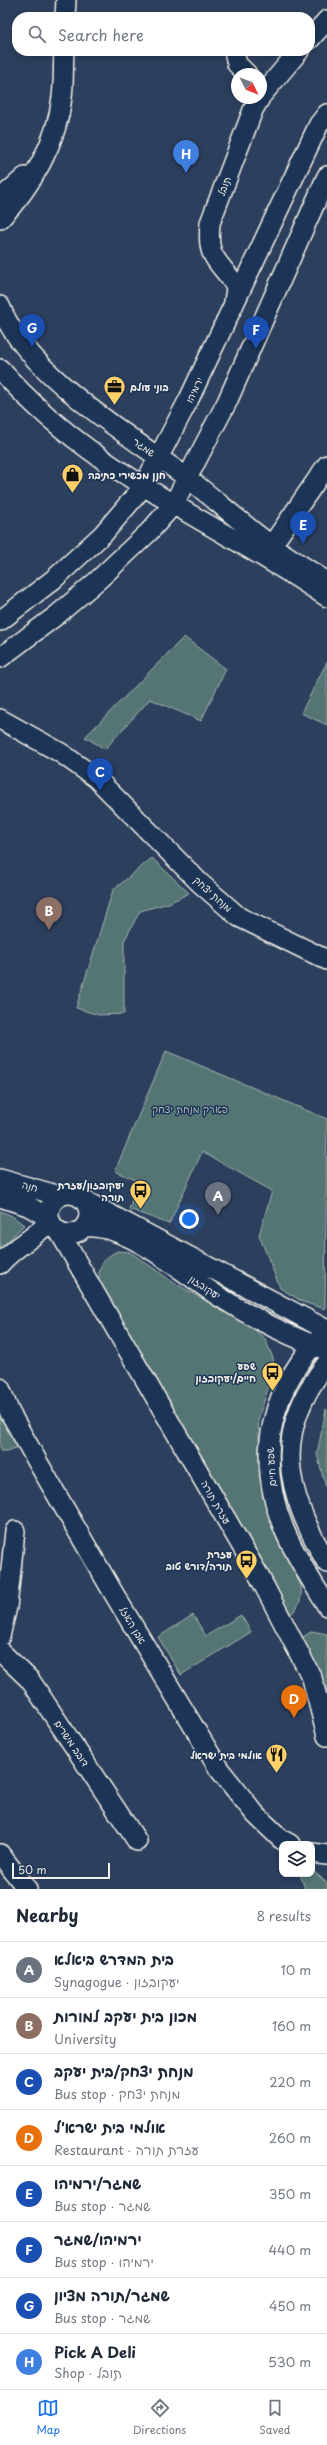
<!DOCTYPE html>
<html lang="en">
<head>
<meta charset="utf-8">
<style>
	:root { --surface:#fff; --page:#f2f2f3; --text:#1f2937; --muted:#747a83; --line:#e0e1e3; --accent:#1a73e8 }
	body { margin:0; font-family:"Playpen Sans","Playpen Sans Hebrew",sans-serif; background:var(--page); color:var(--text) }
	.controls { position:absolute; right:12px; bottom:12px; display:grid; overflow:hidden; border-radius:8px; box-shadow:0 2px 6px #0003 }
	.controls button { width:36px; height:36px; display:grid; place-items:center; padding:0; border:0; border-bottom:1px solid var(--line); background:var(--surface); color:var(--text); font:20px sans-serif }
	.compass { position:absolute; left:231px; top:68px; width:36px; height:36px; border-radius:50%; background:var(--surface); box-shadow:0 2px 6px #0003; rotate:132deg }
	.scale { position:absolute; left:12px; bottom:10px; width:98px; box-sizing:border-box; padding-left:4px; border:2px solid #f4f1e8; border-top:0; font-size:11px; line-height:14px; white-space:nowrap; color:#f4f1e8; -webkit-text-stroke:3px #1d3557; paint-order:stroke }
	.you { position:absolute; left:189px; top:1219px; width:14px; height:14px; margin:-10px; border:3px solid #fff; border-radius:50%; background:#1a73e8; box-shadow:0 0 0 6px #1a73e833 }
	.badge { display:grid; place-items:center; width:26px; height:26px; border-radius:50%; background:var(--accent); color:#fff; font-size:13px; font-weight:700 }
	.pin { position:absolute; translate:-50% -33px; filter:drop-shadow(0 1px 2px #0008) }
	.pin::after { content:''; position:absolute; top:21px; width:14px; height:12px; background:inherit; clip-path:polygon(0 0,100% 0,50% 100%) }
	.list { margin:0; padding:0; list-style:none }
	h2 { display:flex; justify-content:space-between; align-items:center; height:52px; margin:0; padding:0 16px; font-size:17px }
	h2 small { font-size:13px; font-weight:400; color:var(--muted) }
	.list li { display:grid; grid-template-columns:26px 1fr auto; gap:12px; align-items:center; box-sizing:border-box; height:56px; padding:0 16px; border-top:1px solid var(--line) }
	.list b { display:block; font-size:15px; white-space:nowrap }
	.list p { margin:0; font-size:13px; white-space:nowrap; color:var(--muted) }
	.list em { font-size:13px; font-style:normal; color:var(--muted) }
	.icon { flex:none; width:22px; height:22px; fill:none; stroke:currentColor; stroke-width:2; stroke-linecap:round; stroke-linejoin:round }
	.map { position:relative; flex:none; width:327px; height:1889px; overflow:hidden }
	.search { position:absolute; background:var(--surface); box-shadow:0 2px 6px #0003; left:12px; right:12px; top:12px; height:44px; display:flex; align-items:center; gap:10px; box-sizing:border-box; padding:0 14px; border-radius:16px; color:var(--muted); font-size:15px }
	.sheet { height:500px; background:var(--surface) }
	nav { display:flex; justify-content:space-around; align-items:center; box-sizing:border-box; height:56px; border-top:1px solid var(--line); background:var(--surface); font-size:11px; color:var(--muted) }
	nav a { display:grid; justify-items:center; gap:2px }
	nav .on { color:var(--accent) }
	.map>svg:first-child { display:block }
	.green { fill:#547575; stroke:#a4b3ae }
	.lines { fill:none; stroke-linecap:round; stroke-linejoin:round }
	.minor-casing { stroke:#f4f1e8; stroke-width:22 }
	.minor { stroke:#1d3557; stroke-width:19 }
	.labels { text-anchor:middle; stroke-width:3; stroke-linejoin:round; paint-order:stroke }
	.street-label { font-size:10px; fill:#f4f1e8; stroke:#1d3557 }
	.poi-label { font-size:10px; font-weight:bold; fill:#f4f1e8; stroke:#1d3557; text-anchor:end }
	.park-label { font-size:10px; fill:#b4bfba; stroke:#1d3557 }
</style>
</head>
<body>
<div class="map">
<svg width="327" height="1889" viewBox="0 0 327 1889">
	<rect width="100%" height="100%" fill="#2c3f5d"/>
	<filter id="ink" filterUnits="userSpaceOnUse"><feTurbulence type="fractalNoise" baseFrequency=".025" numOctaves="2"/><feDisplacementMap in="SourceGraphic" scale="8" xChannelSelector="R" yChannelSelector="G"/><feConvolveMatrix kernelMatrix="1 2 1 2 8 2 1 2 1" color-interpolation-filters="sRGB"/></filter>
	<g filter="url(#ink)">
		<path class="green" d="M184,637L226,669L201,721L150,699L105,749L85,737Z
			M327,662V725L301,713Z
			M152,858L189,893L169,903L140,911L124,941V1014L99,1015L76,1008L113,890Z
			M166,1051L327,1119L325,1309L303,1302L280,1288L259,1235L272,1191L202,1152L169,1224L129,1209L138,1181L115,1171Z
			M0,1211L12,1216L24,1225L0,1249Z
			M117,1251L130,1252L173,1282L253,1328L265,1339L273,1358L274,1370L258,1420L263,1498L270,1520L301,1586C302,1599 300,1606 290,1615L99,1283C98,1267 102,1259 117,1251Z
			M326,1409L327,1410V1492L317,1454Z
			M0,1414L19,1447L7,1451H0Z
			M193,1615L206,1636L241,1615L251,1632L181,1675L158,1637Z
			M312,1631L327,1634V1692L300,1639Z
			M312,1870L327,1883V1889H305L300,1874H312Z"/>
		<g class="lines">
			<defs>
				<path id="minor" d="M65,17L66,0
					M310,39L327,20
					M234,51L237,64L247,74
					M261,96L299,51
					M0,199L25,177
					M0,219C31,187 57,143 62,97C64,82 63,66 64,51
					M234,302L236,288L234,283C215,257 207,258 210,223L253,110L260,98
					M0,306C26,374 129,435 186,477C215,499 242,524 271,545C289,558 309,570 327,582
					M0,369C93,475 214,520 327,597
					M272,545L327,465
					M0,621L54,579L103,534L143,487L189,399L319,124L327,114
					M0,658L57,615L98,580L149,532L173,505L227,402L327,176
					M0,719L61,753L96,778L200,883L239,917L327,960
					M0,1179L60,1196
					M49 1214a20 20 0 1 1 40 0a20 20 0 1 1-40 0Z
					M0,1197L28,1206L49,1218
					M85,1201L327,1330
					M85,1227C129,1224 182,1273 218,1296C251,1317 290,1337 327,1350
					M60,1233L258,1574L312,1678L327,1736
					M0,1264C14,1247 35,1238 50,1221
					M327,1331C270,1386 254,1455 284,1529C295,1556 312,1581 327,1606
					M327,1363C271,1434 285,1490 327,1563
					M0,1388L10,1413L40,1466L114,1594L219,1769L256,1815L281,1839L290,1844
					M0,1636L7,1607L15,1531
					M0,1651L30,1680L137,1841
					M312,1853L327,1855
					M0,1854L27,1889"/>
			</defs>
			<use href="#minor" class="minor-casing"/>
			<use href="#minor" class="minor"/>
		</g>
	</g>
	<defs>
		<symbol id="office-pin" viewBox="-11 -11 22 30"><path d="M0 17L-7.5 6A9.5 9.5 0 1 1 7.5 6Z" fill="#ffd166" stroke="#1d3557"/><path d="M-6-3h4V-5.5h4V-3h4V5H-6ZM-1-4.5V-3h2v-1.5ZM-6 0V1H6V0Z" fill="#111"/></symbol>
		<symbol id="shop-pin" viewBox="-11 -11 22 30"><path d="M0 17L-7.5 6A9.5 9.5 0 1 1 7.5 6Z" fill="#ffd166" stroke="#1d3557"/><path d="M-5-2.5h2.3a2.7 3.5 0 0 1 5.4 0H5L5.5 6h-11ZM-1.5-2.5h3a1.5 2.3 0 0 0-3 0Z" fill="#111"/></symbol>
		<symbol id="bus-pin" viewBox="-11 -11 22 30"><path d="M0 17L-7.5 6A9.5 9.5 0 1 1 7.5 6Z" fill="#ffd166" stroke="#1d3557"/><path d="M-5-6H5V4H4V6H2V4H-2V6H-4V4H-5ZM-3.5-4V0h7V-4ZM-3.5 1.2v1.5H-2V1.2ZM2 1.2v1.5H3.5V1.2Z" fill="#111"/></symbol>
		<symbol id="restaurant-pin" viewBox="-11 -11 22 30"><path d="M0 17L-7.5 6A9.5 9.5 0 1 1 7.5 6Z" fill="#ffd166" stroke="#1d3557"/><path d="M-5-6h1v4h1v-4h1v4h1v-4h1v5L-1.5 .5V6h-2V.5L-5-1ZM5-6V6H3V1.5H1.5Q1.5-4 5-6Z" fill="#111"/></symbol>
	</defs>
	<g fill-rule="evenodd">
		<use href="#office-pin" x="102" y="374" width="25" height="34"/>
		<use href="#shop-pin" x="60" y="462" width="25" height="34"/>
		<use href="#bus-pin" x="128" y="1178" width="25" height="34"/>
		<use href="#bus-pin" x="260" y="1360" width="25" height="34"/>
		<use href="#bus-pin" x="234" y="1548" width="25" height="34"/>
		<use href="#restaurant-pin" x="264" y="1742" width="25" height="34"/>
	</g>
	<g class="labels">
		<g class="street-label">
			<text transform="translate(224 186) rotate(-69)" y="4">תובל</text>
			<text transform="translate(194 390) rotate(-64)" y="4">ירמיהו</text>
			<text transform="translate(144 447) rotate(35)" y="4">שמגר</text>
			<text transform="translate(213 894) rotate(42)" y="4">מנחת יצחק</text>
			<text transform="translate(30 1186) rotate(16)" y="4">חנה</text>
			<text transform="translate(205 1287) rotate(33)" y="4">יעקובזון</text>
			<text transform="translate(271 1467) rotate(-94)" y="4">שפע חיים</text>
			<text transform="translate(216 1502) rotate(60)" y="4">עזרת תורה</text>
			<text transform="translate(133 1625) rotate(59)" y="4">אבן האזל</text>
			<text transform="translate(72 1743) rotate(56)" y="4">דובב מישרים</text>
		</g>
		<g class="poi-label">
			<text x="130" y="391" text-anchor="start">בוני עולם</text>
			<text x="88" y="479" text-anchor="start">חנן מכשירי כתיבה</text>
			<text x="124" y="1189">יעקובזון/עזרת<tspan x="124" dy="12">תורה</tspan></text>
			<text x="256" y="1370">שפע<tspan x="256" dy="12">חיים/יעקובזון</tspan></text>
			<text x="232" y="1558">עזרת<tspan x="232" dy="12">תורה/דורש טוב</tspan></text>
			<text x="262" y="1759">אולמי בית ישראל</text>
		</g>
		<g class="park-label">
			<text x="190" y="1113">פארק מנחת יצחק</text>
		</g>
	</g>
</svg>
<div class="controls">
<button><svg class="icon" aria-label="layers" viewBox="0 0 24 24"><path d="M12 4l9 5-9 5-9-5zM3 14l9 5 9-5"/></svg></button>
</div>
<svg class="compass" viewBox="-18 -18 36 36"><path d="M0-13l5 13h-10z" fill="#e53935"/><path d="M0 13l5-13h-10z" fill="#747a83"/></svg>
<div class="scale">50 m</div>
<div class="you"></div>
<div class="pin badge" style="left:218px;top:1215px;background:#6b7280">A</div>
<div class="pin badge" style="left:49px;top:930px;background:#8d6e63">B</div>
<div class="pin badge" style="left:100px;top:791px;background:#1a4fb4">C</div>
<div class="pin badge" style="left:294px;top:1718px;background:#e8710a">D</div>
<div class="pin badge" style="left:303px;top:544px;background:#1a4fb4">E</div>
<div class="pin badge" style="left:256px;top:349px;background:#1a4fb4">F</div>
<div class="pin badge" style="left:32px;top:347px;background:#1a4fb4">G</div>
<div class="pin badge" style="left:186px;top:173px;background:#3f7fe0">H</div>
<div class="search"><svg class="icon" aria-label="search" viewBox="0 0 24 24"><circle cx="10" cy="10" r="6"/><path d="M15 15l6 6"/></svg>Search here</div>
</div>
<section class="sheet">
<h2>Nearby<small>8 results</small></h2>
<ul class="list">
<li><span class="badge" style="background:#6b7280">A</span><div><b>בית המדרש ביאלא</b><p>Synagogue · יעקובזון</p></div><em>10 m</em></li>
<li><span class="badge" style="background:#8d6e63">B</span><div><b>מכון בית יעקב למורות</b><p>University</p></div><em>160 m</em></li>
<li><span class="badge" style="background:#1a4fb4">C</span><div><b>מנחת יצחק/בית יעקב</b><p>Bus stop · מנחת יצחק</p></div><em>220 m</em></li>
<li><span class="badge" style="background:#e8710a">D</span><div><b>אולמי בית ישרא'ל</b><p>Restaurant · עזרת תורה</p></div><em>260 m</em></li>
<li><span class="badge" style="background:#1a4fb4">E</span><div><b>שמגר/ירמיהו</b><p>Bus stop · שמגר</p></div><em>350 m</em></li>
<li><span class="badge" style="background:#1a4fb4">F</span><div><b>ירמיהו/שמגר</b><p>Bus stop · ירמיהו</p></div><em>440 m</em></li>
<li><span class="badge" style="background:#1a4fb4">G</span><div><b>שמגר/תורה מציון</b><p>Bus stop · שמגר</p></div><em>450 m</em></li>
<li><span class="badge" style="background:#3f7fe0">H</span><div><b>Pick A Deli</b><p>Shop · תובל</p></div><em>530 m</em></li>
</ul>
</section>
<nav>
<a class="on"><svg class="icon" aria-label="map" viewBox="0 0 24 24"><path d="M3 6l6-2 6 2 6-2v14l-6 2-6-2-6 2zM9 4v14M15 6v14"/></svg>Map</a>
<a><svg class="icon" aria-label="directions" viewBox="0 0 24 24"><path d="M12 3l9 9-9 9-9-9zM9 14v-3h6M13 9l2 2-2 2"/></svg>Directions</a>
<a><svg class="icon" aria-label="saved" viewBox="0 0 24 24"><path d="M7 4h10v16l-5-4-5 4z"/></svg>Saved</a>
</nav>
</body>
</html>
